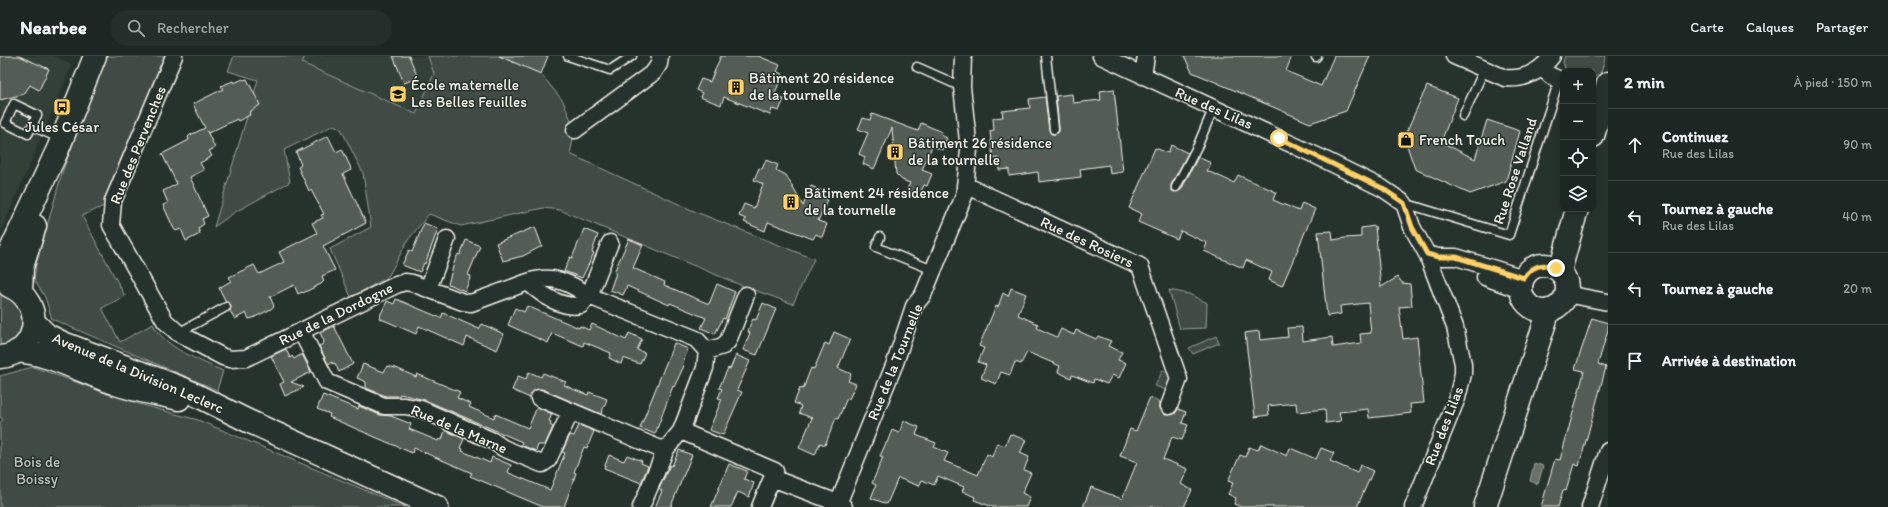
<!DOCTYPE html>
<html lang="fr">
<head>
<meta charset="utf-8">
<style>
	:root { --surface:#1c2622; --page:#252e2a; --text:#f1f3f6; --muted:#a0a5a5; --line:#3a4340 }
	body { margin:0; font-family:Itim,sans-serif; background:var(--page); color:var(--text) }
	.controls { position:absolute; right:12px; top:12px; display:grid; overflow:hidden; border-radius:8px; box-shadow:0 2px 6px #0003 }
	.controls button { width:36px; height:36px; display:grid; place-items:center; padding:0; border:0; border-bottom:1px solid var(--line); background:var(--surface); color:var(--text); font:20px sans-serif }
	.stop { position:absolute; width:12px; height:12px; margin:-9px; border:3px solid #ffd166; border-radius:50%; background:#fff }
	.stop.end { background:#ffd166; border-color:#fff; box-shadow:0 1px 4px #0008 }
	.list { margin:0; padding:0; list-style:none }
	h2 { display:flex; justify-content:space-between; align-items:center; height:52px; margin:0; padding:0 16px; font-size:17px }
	h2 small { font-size:13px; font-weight:400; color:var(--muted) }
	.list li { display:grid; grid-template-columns:26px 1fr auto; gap:12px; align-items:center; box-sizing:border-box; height:72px; padding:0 16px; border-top:1px solid var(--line) }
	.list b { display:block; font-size:15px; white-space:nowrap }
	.list p { margin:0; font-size:13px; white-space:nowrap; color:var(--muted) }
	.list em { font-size:13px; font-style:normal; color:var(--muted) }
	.icon { flex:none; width:22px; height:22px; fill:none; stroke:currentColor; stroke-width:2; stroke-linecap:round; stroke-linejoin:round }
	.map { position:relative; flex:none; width:1608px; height:451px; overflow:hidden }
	header { display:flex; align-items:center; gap:24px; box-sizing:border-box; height:56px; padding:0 20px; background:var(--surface); border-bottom:1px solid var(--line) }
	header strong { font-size:19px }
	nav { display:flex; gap:22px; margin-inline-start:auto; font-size:14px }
	.search { width:280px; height:36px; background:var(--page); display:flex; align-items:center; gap:10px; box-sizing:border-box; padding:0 14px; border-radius:16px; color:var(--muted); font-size:15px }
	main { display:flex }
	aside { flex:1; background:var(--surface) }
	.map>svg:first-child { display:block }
	.built { fill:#333f39 }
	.green { fill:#414b45; stroke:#9a9e96 }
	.water { fill:#676f68; stroke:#9fa39b }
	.building { fill:#525c55; stroke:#f4f1e8 }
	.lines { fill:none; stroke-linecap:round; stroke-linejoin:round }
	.lane-casing { stroke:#f4f1e8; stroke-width:11 }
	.street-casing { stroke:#f4f1e8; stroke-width:19 }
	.secondary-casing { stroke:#f4f1e8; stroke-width:25 }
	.primary-casing { stroke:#f4f1e8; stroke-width:25 }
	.lane { stroke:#26332d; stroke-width:8 }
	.street { stroke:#26332d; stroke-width:16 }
	.secondary { stroke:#26332d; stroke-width:22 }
	.primary { stroke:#26332d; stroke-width:22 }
	.route { stroke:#ffd166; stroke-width:5 }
	.labels { text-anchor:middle; stroke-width:3; stroke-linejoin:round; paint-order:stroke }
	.poi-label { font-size:15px; fill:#f4f1e8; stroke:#26332d; text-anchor:start }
	.street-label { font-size:15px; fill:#f4f1e8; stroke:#26332d }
	.park-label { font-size:15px; fill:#bebfb7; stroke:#26332d }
</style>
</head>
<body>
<header>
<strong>Nearbee</strong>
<div class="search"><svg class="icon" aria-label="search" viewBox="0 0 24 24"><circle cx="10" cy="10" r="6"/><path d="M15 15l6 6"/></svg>Rechercher</div>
<nav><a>Carte</a><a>Calques</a><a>Partager</a></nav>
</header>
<main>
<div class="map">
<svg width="1608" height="451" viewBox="0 0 1608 451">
	<rect width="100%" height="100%" fill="#26332d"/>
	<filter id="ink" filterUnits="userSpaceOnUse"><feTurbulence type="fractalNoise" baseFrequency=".025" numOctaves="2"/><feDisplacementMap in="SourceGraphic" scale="8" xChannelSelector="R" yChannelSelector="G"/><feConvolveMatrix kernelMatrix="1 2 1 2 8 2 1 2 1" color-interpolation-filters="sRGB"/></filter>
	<g filter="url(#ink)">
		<path class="built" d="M0,0H53L72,9L0,178Z
			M305,0H428L434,18L416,58L302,7Z"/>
		<path class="green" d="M106,0H166L106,149L82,160L125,240L102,252L120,286L153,268C163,291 201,305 223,315L217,334L52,263L45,241L34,224L36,209L62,117Z
			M234,0H305L302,7L416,58L434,18L428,0H499L541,18L563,45L575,74L570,98L696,156L814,203L793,248L743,230L560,154L543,152L461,170L429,158L408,184L388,221L351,241L330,193L371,171L363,117L341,73L334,69L284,94L290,126L235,156L214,171L258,24L228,15Z
			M1565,0H1606L1600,19L1593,21V15H1569L1565,13L1563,6Z
			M1169,234L1189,238L1207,247L1206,272L1180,273Z
			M1,237L11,241L26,261L19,286L0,294Z
			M1216,280L1219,287L1193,298L1189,292Z
			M33,311L139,348L198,364L405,451H0V367L3,363L0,361V320Z
			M1163,314L1175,321L1169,335L1155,330Z"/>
		<path class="water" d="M1534,407L1543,410L1538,428L1530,425Z"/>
		<path class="building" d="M0,0H19L49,13L39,34L30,29L24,38L0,44Z
			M393,0H409L418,22L404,27Z
			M499,0H548L541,18Z
			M721,0H758L780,9L777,16L783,18L774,39L784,43L779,55L772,53L770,59L724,41L721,49L700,41L702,37L696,34L701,23L710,26Z
			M1184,0H1292L1286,15L1321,30L1334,0H1370L1346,55L1310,67L1192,16Z
			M243,23L244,24L247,23L260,49L249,56L250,59L238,65L237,63L208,77L207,75L215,92L209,95L212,100L200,107L204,114L190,121L208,160L202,163L204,168L198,172L200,178L186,185L181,173L176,175L174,173L163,149L168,147L163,135L177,128L162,98L189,84L188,81L190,79L205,72L193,48L223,33L221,30L233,25L234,27Z
			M1427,30L1458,42L1441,86L1475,103L1487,64L1520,75L1506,125L1470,138L1415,113L1404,81Z
			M1114,33L1123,116L1110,118L1109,109L1080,113L1081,121L1039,126L1038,116L1009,120V113L999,114L998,102L993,103L990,75L994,74L993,62L1003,61L1002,55L1030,52L1029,43L1045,41L1049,74L1051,78H1055L1059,76V72L1056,40L1072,38L1073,47L1101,44L1100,35Z
			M872,58L918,75L921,67L942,76L941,79L947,82L942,94L932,90L922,114L932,118L927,130L924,129L920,138L907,133L910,127L902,124L896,118L892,72L874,113L863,108L865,101L859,98L868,77L858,73L863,62L870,64Z
			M328,80L336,96L342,93L350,110L351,114L343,118L366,167L323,190L335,214L322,220L324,225L321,228L303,237L302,236L298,238L294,229L270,241L274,250L271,253L253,262L249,263L246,257L235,263L230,255L231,249L226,246L219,232L231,225L229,221L254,209L259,218L284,206L279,196L317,177L312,167L323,162L321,159L324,158L311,134L309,135L298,111L301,109L296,96Z
			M1171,89L1188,97L1171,129V134L1174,136L1181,134L1198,101L1211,107L1207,115L1219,120L1234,127L1238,119L1276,136L1273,144L1299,155L1302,147L1315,153L1282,230L1269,224L1272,216L1246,204L1243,212L1204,195L1207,187L1181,175L1177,183L1138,166L1142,158L1129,152L1155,92L1168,97Z
			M766,104L778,109L776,114L786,119L803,150L811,130L823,135L821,141L827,144L818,165L827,168L822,181L816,178L813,183L768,166L765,175L744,166L746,163L739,160L744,148L754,152L763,128L754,124L759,112L762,113Z
			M424,167L438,173L425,208L424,207L420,216L402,209L409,194L412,196Z
			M1375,170L1381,231L1398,221L1402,227L1410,228L1412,250L1399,251L1403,283L1417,281L1424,347L1410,348L1411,357L1387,360L1369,362L1368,353L1339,356L1341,365L1326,367L1325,353L1297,356L1296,347L1268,350L1269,359L1255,361L1245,277L1259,275L1260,284L1288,281L1287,272L1302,271L1303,285L1332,281L1333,291L1361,287L1360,278L1371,277L1368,247L1340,250L1341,258L1327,260L1318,176L1332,175L1333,184L1345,182L1361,181V172Z
			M535,171L542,190L523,200L503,205L496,187Z
			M584,173L598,179L592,196L594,197L582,222L564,215L570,201L572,202Z
			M629,183L643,189L633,212L665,226L664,229L709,248L717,228L735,236L725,263L723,262L715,278L701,272L706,262L670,247L669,249L627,230L623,239L610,234L616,217L614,216Z
			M466,184L480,190L468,219L471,220L465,235L448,228L454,207L458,198L460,199Z
			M1011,232L1026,238L1018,259L1038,268L1037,272L1057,281L1061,273L1074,279L1076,274L1096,283L1098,280L1111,285L1108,290L1122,296L1118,304L1126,307L1119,322L1112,319L1107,328L1094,323L1093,327L1072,319L1071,322L1058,316L1060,310L1027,296L1021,308L1015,306L1010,319L1001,316L996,328L981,322L986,309L978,306L984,292L979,290L996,250L998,251L1003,237L1008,240Z
			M396,243L441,262L443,257L479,273L482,268L504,278L497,294L467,281L464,290L419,270L416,278L379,262L387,245L394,248Z
			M763,247L776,253L757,299L743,294L750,277L748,276L750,269L753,263L756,264Z
			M527,250L579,272L580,270L589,274L592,268L626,284L629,277L642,283L637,294L645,297L640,308L623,302L621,308L609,302L611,297L584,286L583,290L552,277L548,287L508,269L515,252L524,256Z
			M1592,262L1608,267V274L1598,308L1606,311L1589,374L1579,410L1574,408L1566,435L1563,434L1558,451H1541L1555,403L1560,404L1582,324L1584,315L1575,313Z
			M334,270L353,308L339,316L335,307L333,308L332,306L328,308L319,290L323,288L324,285L320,277Z
			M834,276L850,283L838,312L851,318L848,325L856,328L849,343L847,342L838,363L836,362L825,389L820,387L815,399L799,392L812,362L799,357L801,350L794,347L800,332L803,333L811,312L814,313L825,287L829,289Z
			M674,287L688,293L682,309L684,310L674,331L673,330L655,378L640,372Z
			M286,293L290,302L292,300L294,303L302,298L311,316L291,326L304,331L285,340L280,328L284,326L271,300Z
			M736,299L750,305L737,334L742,336L723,379L709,374L722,343L718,342L722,333L719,332L728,312L730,313Z
			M363,308L384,316L387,310L396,312L416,321L417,318L460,336L457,342L471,348L469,351L494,362L495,358L528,372L537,351L552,358L549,365L551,366L550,369L553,371L545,389H538L536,395L521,389L522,386L425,344L400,338L399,340H386L366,332V326L357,322Z
			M529,316L541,321L543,317L566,326L564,329L575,334L588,339L589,336L607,343L601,358L542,333L534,334L530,342L512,334L518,320L526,323Z
			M323,339L358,353L359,350L380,359L391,360L411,368L409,373L438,385L439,383L442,384L445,374L464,383L460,392L463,393L462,395L490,407L492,401L511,409L508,416L509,417L550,434L565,397L562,396L570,379L574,380L579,369L594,375L587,392L584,391L574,416L576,417L564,451H543L470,420L472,417L414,392L412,397L329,361L330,358L317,353Z
			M1150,341L1160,346V352L1165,359L1175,358L1178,353L1186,356L1182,367L1188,369L1182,384L1172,381L1163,403L1188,413L1181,428L1192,434L1184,451H1083L1091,431L1122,443L1137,406L1120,400L1130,373L1136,375Z
			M904,365L919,371L916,379L936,387L934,391L948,397L944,405L978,419L987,398L992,401L997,387L1005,390L1010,378L1026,384L1020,397L1029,401L1024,414L1031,417L1022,437L1030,441L1026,451H993L974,444L975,441L962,435L964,431L938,420L934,429L922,424L919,430L898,422L887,448L871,442L876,429L872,427L883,401L880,400L886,387H887L892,374L899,377Z
			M1261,388L1287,400L1290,392L1316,403L1321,392L1334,397L1330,405L1357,417L1360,409L1373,415L1357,451H1241L1234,448L1236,442L1228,438L1233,427L1228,425L1240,399L1245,401L1249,391L1258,394Z
			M679,394L692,399L673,445L671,451H655L662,435L659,433L670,409L672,410Z
			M609,399L624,405L627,399L642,405L641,407L648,410L641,427L604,412Z
			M729,408L747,415L744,423L754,427L749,441L738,436L731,451H711Z"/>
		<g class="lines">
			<defs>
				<path id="lane" d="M568,0L610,14L632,0
					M1046,0L1054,73
					M1316,1L1317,0
					M917,11L962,31
					M1463,60L1484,14
					M32,70L37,59L14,48L5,67L28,78L32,70L61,83
					M1176,131L1198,89L1214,51
					M1404,147L1509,179L1559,24
					M880,181L876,191L933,214
					M178,277L226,251"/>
				<path id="street" d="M174,0L113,145L111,169L165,265L178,277L223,301L230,303L246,302L396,229L405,226L412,227L463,246L471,247L528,226C542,239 561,253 581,249L589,240L696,283L707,295L705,312L681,375L666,393L641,451
					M1101,0L1317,100L1382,132L1404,147L1412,171L1427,198L1455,271L1463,308V318L1457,342L1413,451
					M1454,0L1505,22C1525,24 1540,16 1552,0
					M1542,12L1551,20L1563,25
					M1143,20L1146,0
					M575,74L654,16L659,8L660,0
					M965,129L1140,210L1179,323L1169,350
					M1427,198L1438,201H1456L1524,222
					M1485,221L1515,232L1523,238
					M528,226C552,218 569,226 589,240L610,187
					M428,233L447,183
					M1566,238L1608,246
					M301,275L327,326L384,350H405L421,353L493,385L503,392L542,408L548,404L571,355
					M707,295L723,290L728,285L746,239
					M539,342L658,392L666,393
					M681,375L775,415L760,451
					M772,422L835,446L844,451
					M838,448L895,307L914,250L923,239L964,140L969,94L962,31L963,0
					M1590,451L1608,395"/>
				<path id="secondary" d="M1593,80L1608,27
					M1521 232a23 23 0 1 1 46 0a23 23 0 1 1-46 0Z
					M1560,215L1577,153
					M1485,451L1549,254"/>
				<path id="primary" d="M0,217L58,93L95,0
					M21,236L22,211L35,170
					M34,266L47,279L63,287L184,333L246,364L437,451
					M17,295C52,298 83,317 116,328C136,335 158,338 179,343
					M0,301C40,298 46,245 9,230"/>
			</defs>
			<use href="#lane" class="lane-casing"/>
			<use href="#street" class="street-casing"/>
			<use href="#secondary" class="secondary-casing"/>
			<use href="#primary" class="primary-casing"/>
			<use href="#lane" class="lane"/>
			<use href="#street" class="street"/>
			<use href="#secondary" class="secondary"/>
			<use href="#primary" class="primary"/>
		</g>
	</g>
	<g class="lines" filter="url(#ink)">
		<path class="route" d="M1279,82L1382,132L1404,147L1412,171L1427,198L1438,201H1456L1524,222C1532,210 1543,206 1556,212"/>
	</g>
	<defs>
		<symbol id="building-square" viewBox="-11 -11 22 22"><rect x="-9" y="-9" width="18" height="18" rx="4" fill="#ffd166" stroke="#26332d"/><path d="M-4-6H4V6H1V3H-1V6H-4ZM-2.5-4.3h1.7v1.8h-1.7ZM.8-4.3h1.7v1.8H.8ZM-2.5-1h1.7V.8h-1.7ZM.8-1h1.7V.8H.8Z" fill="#111"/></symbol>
		<symbol id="school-square" viewBox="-11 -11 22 22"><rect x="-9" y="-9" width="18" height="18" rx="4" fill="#ffd166" stroke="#26332d"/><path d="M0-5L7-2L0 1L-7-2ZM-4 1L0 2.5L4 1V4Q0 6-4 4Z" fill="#111"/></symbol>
		<symbol id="bus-square" viewBox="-11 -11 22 22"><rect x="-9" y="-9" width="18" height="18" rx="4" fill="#ffd166" stroke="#26332d"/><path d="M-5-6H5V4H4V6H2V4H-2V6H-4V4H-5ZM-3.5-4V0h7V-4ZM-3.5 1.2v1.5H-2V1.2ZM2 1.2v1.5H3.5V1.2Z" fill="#111"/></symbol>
		<symbol id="shop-square" viewBox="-11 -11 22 22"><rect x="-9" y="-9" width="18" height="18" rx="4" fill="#ffd166" stroke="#26332d"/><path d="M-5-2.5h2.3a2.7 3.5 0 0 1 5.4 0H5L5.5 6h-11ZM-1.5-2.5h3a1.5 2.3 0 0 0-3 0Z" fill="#111"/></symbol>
	</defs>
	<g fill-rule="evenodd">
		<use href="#building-square" x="726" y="21" width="20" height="20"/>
		<use href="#school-square" x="388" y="28" width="20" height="20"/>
		<use href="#bus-square" x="52" y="41" width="20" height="20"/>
		<use href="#shop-square" x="1396" y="74" width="20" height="20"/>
		<use href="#building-square" x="885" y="86" width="20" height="20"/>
		<use href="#building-square" x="781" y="136" width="20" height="20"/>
	</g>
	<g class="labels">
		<g class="poi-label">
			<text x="749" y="27">Bâtiment 20 résidence<tspan x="749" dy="17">de la tournelle</tspan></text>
			<text x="411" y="34">École maternelle<tspan x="411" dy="17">Les Belles Feuilles</tspan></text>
			<text x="62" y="76" text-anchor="middle">Jules César</text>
			<text x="1419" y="89">French Touch</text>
			<text x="908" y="92">Bâtiment 26 résidence<tspan x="908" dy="17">de la tournelle</tspan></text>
			<text x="804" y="142">Bâtiment 24 résidence<tspan x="804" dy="17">de la tournelle</tspan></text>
		</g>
		<g class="street-label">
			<text transform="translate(1214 52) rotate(24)" y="5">Rue des Lilas</text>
			<text transform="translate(138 89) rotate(-68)" y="5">Rue des Pervenches</text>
			<text transform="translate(1515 115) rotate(-72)" y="5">Rue Rose Valland</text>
			<text transform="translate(1087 186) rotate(25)" y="5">Rue des Rosiers</text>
			<text transform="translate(336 258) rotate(-26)" y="5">Rue de la Dordogne</text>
			<text transform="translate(895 306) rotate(-68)" y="5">Rue de la Tournelle</text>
			<text transform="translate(138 317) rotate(23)" y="5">Avenue de la Division Leclerc</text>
			<text transform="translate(1444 370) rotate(-69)" y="5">Rue des Lilas</text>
			<text transform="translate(459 373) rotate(23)" y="5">Rue de la Marne</text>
		</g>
		<g class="park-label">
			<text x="37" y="411">Bois de<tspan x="37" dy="17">Boissy</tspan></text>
		</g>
	</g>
</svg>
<div class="controls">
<button>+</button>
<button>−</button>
<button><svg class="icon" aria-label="locate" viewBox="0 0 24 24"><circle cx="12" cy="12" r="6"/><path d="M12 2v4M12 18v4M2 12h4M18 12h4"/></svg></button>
<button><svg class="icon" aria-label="layers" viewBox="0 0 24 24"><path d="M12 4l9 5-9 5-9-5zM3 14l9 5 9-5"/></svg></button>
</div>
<div class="stop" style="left:1279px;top:82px"></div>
<div class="stop end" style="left:1556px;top:212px"></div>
</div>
<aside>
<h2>2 min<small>À pied · 150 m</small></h2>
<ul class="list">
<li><svg class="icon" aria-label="ahead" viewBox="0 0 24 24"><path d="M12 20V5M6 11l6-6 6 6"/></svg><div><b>Continuez</b><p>Rue des Lilas</p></div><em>90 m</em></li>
<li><svg class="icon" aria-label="left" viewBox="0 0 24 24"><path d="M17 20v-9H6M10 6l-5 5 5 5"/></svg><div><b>Tournez à gauche</b><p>Rue des Lilas</p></div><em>40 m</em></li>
<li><svg class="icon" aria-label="left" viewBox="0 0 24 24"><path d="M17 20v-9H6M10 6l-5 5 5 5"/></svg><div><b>Tournez à gauche</b></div><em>20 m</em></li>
<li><svg class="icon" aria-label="arrive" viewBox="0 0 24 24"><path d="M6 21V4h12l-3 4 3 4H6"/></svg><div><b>Arrivée à destination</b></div></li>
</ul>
</aside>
</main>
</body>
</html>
